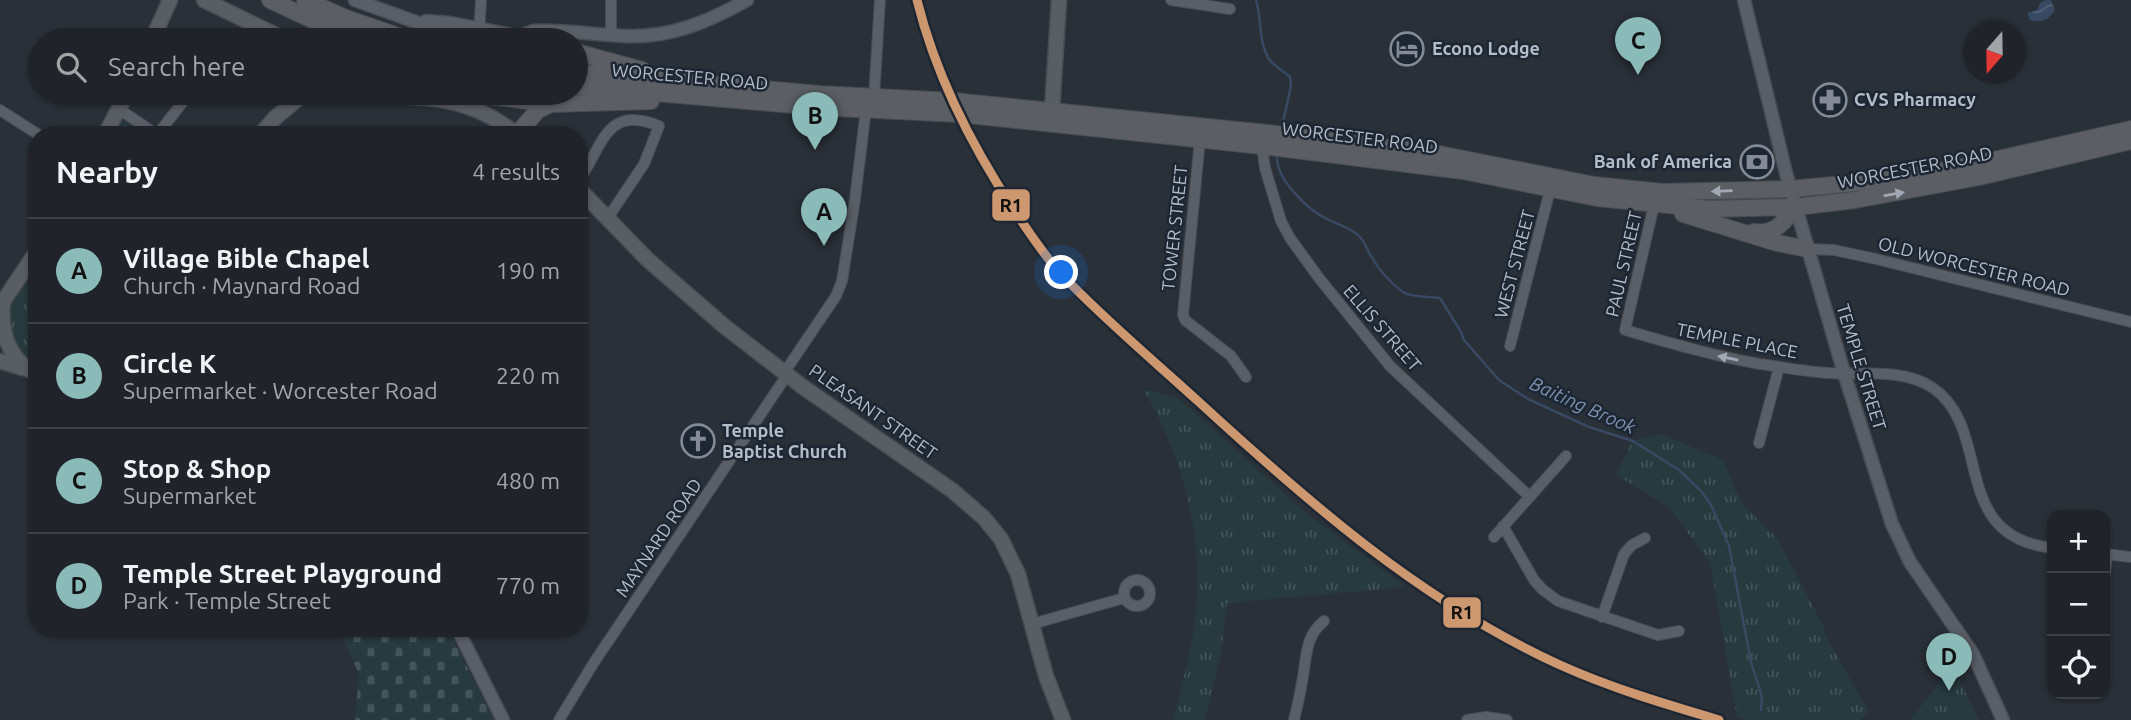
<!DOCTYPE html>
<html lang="en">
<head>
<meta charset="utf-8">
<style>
	:root { --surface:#20242a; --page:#2d3036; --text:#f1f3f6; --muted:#a2a4a8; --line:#3d4147; --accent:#8bbbb9 }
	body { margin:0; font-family:Ubuntu,sans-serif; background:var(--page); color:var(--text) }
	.controls { position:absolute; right:21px; bottom:21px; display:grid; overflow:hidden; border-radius:14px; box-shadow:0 2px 5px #0004 }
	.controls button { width:63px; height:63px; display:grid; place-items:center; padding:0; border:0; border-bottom:2px solid var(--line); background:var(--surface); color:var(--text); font:35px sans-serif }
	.compass { position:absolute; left:1963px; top:21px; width:63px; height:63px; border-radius:50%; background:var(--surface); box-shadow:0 2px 5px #0004; rotate:200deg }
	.you { position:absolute; left:1062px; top:273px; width:24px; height:24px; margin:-18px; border:5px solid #fff; border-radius:50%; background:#1a73e8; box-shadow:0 0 0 10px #1a73e833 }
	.badge { display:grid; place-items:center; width:46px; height:46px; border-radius:50%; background:var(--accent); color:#111; font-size:23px; font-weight:700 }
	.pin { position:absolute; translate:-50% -58px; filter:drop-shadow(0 2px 4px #0008) }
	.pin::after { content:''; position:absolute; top:37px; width:24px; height:21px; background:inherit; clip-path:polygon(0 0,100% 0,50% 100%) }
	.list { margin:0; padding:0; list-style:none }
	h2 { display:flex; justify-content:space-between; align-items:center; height:91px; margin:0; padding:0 28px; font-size:30px }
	h2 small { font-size:23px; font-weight:400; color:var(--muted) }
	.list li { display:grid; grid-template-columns:46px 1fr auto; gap:21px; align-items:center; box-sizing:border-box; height:105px; padding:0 28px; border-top:2px solid var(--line) }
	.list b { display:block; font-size:26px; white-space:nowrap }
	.list p { margin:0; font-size:23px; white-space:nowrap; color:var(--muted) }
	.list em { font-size:23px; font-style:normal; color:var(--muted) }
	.icon { flex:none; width:38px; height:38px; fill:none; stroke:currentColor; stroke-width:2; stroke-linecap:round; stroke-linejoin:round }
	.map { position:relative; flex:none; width:2131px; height:720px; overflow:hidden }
	.search { position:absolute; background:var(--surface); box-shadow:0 2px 5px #0004; left:28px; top:28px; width:560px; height:77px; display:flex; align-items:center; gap:18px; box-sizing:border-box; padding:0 24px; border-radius:38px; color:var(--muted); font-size:26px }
	.panel { position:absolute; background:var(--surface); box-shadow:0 2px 5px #0004; left:28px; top:126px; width:560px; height:511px; border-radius:28px }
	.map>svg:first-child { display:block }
	.cemetery { fill:url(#cemetery-stones) }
	.park { fill:url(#park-tufts) }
	.water { fill:url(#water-waves) }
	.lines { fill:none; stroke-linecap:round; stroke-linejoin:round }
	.stream { stroke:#384963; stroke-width:2.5 }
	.minor-casing { stroke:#484c53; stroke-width:12 }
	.tertiary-casing { stroke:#484c53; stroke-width:15 }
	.secondary-casing { stroke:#484c53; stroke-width:17 }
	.trunk-casing { stroke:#474c53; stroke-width:18 }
	.minor { stroke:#5a5e66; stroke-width:10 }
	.tertiary { stroke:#5a5e66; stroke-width:12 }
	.secondary { stroke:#595d64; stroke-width:14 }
	.trunk { stroke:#5b5f64; stroke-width:16 }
	.rail-1-casing { stroke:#1d2633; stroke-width:14 }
	.rail-1 { stroke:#cd976f; stroke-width:9 }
	.oneway { fill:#a2a9b5 }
	.labels { text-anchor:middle; stroke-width:5; stroke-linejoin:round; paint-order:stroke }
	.poi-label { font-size:18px; font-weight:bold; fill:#b4bcc9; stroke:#1d2633; text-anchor:start }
	.street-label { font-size:18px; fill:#b4bcc9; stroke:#1d2633 }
	.water-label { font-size:19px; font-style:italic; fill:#7c92b1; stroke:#1d2633 }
	.line-badge { stroke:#1d2633; stroke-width:2.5 }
	.pale-badge-label { font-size:19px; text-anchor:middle; font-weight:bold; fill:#111 }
</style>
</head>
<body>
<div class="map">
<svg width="2131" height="720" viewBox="0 0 2131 720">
	<defs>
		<pattern id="cemetery-stones" width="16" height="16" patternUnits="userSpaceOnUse" patternTransform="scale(1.75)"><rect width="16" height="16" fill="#273a3e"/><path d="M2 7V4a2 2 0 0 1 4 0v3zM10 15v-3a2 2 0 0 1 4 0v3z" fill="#445559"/></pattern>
		<pattern id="park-tufts" width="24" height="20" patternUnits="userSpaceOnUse" patternTransform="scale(1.75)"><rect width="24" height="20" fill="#273a3e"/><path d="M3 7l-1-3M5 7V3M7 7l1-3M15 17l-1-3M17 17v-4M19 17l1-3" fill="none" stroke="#445559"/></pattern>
		<pattern id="water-waves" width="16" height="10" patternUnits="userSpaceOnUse" patternTransform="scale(1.75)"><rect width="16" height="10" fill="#384963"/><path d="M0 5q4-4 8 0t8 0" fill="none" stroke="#526178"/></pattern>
	</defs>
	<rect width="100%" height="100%" fill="#2a3038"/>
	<path class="cemetery" d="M338,628H447L494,720H355L359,674Z"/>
	<path class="park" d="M129,119L142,127V135H116L122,122Z
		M37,263V367C18,356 1,328 10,306C17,291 28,277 37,263Z
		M1143,389L1178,398L1306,513L1406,587L1227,603L1221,653L1205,720H1173C1181,687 1191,654 1195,620C1205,539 1184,459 1143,389Z
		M1661,434L1723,460L1743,505L1777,538L1825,629L1823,631L1869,712L1860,720H1748L1737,717L1710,563L1669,507L1616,475L1633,440Z
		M1953,666L1979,720H1911L1913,716Z"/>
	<path class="water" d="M2046,0H2051L2055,10C2049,20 2041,23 2030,20L2027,13L2037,10L2041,2Z"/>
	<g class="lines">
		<path class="stream" d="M1256,0C1262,19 1258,41 1269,59C1274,66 1284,71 1290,77L1291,86L1283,122
			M1277,158C1277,180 1308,210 1327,219C1338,225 1351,227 1360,237C1365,242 1367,250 1371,256C1379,270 1389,282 1403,292C1412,298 1429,296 1440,298L1461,332L1464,340L1499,380L1528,399L1589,427L1633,441L1679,470L1702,492L1711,505L1729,546L1751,662L1762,697L1761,710"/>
		<defs>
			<path id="minor" d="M1171,0L1230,9
				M479,34L481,0
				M611,35V0
				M235,40H249
				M874,97L880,0
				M119,109L157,135
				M0,110L39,135
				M157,135L190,93
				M1200,139L1183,315L1185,320L1231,356L1246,377
				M1262,146L1265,168L1281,221L1290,238L1319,278L1390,366L1530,497
				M579,180C603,147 605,104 659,126L644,164L607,219
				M1654,205L1625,330C1670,343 1714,356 1760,364C1783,367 1806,372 1829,373C1862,375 1904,368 1933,388C1994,430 1948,536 2052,548
				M1808,249L1834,250L1876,259L2131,322
				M1510,346L1550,190
				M784,373L836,296L842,281L855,199L866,109
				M1759,443L1779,367
				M1503,526L1534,580L1542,589L1558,601L1658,635L1679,631
				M1494,537L1566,456
				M2105,554L2131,557
				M2105,573L2107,555
				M1124 593a13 13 0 1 1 26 0a13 13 0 1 1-26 0Z
				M1602,617L1624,554L1632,545L1645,538
				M1032,624L1124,598
				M559,720L593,664L787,375
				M1294,720C1297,707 1300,695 1302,682C1307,658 1304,637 1324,621
				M1467,720L1486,717L1507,720"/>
			<path id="tertiary" d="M355,0L435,29L480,40
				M1744,0L1786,173L1844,373L1892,524L1910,562L1973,654L2003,720
				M426,21L450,23L522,37
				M521,40L525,34L533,31C564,29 594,35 625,36C670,38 708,22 747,0
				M457,628L503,720"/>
			<path id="secondary" d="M204,0L286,40
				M152,40L170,0
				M339,93C408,101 458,86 517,135
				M1052,111L1059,0
				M105,135L127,93
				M260,135L276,117L305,93
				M579,189L647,259L724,326L803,387L953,491L984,518L1001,539L1018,574L1046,676L1063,720
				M3,302C0,329 7,354 29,370
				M0,306L37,251
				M0,361L23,368"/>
			<path id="trunk" d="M270,0L317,22L362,40
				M305,0L346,18L410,40
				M522,37L535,40
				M576,52L642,70
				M576,72L819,94L953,101L1267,133L1439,154L1594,185L1663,192L1790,189L1887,180L1963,167L2131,129
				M576,86L816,107L959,114L1262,146L1463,171L1597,198L1709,209L1796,207L1855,200L1979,177L2131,141
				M465,93L551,104L651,101
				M517,134L538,110L551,104
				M1683,214L1777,243L1808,249
				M1753,232C1775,235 1783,223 1796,207"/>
		</defs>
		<use href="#minor" class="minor-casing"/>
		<use href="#tertiary" class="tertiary-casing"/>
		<use href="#secondary" class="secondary-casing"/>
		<use href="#trunk" class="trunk-casing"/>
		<use href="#minor" class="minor"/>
		<use href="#tertiary" class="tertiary"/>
		<use href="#secondary" class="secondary"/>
		<use href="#trunk" class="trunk"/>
		<defs>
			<path id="rail-1" d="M917,0C936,77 972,147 1016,213C1030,234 1045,257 1063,276C1105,320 1153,360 1199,402C1309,503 1422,602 1560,665C1611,688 1665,704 1719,720"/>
		</defs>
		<use href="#rail-1" class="rail-1-casing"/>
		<use href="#rail-1" class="rail-1"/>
	</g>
	<defs><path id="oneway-solid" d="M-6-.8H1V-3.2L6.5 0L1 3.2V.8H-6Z" transform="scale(1.75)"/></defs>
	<g class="oneway">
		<use href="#oneway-solid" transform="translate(1722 191) rotate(178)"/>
		<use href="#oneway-solid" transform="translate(1894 194) rotate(-10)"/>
		<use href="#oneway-solid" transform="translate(1728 358) rotate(-168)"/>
	</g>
	<defs>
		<symbol id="hotel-ring" viewBox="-11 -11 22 22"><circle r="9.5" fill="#1d2633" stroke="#848b96" stroke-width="1.5"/><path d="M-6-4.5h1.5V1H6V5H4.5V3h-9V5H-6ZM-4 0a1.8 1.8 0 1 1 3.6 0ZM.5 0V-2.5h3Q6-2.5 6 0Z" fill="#848b96"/></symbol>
		<symbol id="pharmacy-ring" viewBox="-11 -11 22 22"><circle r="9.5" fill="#1d2633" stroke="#848b96" stroke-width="1.5"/><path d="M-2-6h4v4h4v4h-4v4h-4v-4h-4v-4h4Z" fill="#848b96"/></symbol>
		<symbol id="bank-ring" viewBox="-11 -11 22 22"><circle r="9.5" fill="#1d2633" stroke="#848b96" stroke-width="1.5"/><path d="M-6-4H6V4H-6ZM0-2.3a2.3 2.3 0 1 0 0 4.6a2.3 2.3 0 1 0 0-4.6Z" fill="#848b96"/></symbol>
		<symbol id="church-ring" viewBox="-11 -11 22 22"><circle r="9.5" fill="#1d2633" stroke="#848b96" stroke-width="1.5"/><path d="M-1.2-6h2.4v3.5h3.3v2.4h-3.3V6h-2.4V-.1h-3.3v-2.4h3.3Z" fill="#848b96"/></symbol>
	</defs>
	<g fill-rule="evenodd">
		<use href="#hotel-ring" x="1388" y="30" width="38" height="38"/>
		<use href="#pharmacy-ring" x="1811" y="81" width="38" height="38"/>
		<use href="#bank-ring" x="1738" y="143" width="38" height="38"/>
		<use href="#church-ring" x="679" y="422" width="38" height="38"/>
	</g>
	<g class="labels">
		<g class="poi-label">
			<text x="1432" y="55">Econo Lodge</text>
			<text x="1854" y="106">CVS Pharmacy</text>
			<text x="1732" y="168" text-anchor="end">Bank of America</text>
			<text x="722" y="437">Temple<tspan x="722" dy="21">Baptist Church</tspan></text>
		</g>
		<g class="street-label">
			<text transform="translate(690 77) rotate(5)" y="6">WORCESTER ROAD</text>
			<text transform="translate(1360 138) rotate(7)" y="6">WORCESTER ROAD</text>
			<text transform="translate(1915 168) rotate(-11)" y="6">WORCESTER ROAD</text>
			<text transform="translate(1175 228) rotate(-84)" y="6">TOWER STREET</text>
			<text transform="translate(1515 264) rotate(-75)" y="6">WEST STREET</text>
			<text transform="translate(1624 264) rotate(-77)" y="6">PAUL STREET</text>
			<text transform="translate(1974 267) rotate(14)" y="6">OLD WORCESTER ROAD</text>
			<text transform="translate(1382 328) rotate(49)" y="6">ELLIS STREET</text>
			<text transform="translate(1737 341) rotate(11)" y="6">TEMPLE PLACE</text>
			<text transform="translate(1861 367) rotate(73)" y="6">TEMPLE STREET</text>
			<text transform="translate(873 412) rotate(35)" y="6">PLEASANT STREET</text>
			<text transform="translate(659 538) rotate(-56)" y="6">MAYNARD ROAD</text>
		</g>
		<g class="water-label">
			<text transform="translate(1583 405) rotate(24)" y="7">Baiting Brook</text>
		</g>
	</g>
	<g class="line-badge">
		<rect x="991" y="188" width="40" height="34" rx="7" fill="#cd976f"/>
		<rect x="1442" y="596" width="40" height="33" rx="7" fill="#cd976f"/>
	</g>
	<g class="pale-badge-label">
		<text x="1011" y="212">R1</text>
		<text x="1462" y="619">R1</text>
	</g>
</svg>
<div class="controls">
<button>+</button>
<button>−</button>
<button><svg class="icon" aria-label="locate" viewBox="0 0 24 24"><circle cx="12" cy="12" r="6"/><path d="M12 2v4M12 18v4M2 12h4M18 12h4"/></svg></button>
</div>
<svg class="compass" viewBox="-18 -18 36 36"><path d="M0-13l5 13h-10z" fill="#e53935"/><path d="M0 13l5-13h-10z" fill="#a2a4a8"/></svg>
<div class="you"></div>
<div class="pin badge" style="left:824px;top:246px">A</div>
<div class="pin badge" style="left:815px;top:150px">B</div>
<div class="pin badge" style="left:1638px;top:75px">C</div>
<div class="pin badge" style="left:1949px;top:691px">D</div>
<div class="search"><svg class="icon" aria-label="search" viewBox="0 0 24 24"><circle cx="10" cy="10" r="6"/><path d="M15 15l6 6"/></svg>Search here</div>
<section class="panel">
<h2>Nearby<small>4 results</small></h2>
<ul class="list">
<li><span class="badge">A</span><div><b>Village Bible Chapel</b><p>Church · Maynard Road</p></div><em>190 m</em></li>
<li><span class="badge">B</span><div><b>Circle K</b><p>Supermarket · Worcester Road</p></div><em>220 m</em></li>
<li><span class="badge">C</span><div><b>Stop &amp; Shop</b><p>Supermarket</p></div><em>480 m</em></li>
<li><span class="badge">D</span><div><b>Temple Street Playground</b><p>Park · Temple Street</p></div><em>770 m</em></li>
</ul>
</section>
</div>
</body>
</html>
